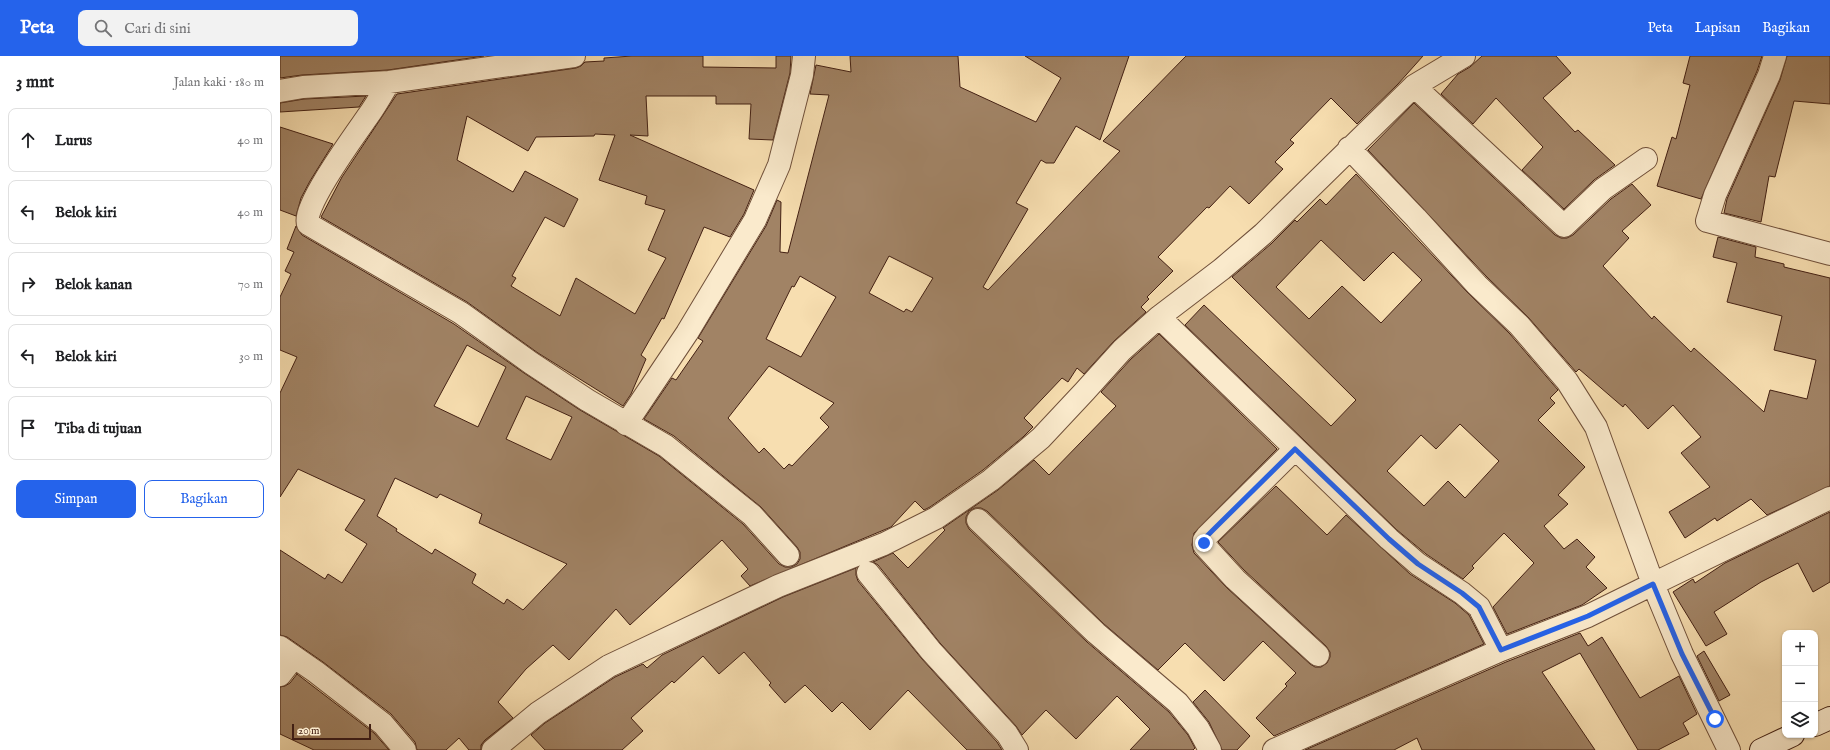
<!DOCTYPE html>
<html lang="id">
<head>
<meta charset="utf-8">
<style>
	:root { --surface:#fff; --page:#f2f2f2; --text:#202124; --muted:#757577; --line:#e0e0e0; --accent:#2563eb }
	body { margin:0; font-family:"IM FELL English",serif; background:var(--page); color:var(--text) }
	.controls { position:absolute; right:12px; bottom:12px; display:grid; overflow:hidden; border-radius:8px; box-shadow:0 1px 3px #0004 }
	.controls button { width:36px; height:36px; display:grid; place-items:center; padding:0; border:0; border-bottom:1px solid var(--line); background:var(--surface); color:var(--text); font:20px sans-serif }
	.scale { position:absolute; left:12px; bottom:10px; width:79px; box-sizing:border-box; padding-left:4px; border:2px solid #432013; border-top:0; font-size:11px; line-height:14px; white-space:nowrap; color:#432013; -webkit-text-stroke:3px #faeacc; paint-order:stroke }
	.stop { position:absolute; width:12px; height:12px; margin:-9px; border:3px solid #2563eb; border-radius:50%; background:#fff }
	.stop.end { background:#2563eb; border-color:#fff; box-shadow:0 1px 4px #0008 }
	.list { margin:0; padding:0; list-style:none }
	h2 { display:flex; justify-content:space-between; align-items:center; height:52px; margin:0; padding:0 16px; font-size:17px }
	h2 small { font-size:13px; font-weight:400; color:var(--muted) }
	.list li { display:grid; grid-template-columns:26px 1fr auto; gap:12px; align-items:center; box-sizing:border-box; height:64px; margin:0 8px 8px; padding:0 8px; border:1px solid var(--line); border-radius:8px }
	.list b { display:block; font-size:15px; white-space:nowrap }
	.list em { font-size:13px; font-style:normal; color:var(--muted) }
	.actions { display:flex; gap:8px; padding:12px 16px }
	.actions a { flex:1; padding:9px 0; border:1px solid var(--accent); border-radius:8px; text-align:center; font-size:14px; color:var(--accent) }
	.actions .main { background:var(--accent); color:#fff }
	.icon { flex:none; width:22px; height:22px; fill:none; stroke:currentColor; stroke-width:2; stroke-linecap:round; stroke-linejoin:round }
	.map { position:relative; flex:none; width:1550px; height:694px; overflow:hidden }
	header { display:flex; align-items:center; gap:24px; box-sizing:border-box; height:56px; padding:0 20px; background:var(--accent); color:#fff }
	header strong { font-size:19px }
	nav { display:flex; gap:22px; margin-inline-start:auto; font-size:14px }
	.search { width:280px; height:36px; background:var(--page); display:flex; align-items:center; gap:10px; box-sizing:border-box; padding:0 14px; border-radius:8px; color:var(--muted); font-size:15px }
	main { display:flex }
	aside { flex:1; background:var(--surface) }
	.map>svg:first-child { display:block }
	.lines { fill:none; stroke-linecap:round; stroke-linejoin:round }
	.stream { stroke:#8a6b51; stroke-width:8 }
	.building { fill:#a18365; stroke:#432013; fill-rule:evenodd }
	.minor-casing { stroke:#70503a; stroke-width:24 }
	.secondary-casing { stroke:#432013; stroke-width:24 }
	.minor { stroke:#faeacc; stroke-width:22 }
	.secondary { stroke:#faeacc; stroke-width:22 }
	.route { stroke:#2563eb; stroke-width:5 }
</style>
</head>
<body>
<header>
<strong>Peta</strong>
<div class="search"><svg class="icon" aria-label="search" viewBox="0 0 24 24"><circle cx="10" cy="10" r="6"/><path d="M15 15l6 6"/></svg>Cari di sini</div>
<nav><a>Peta</a><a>Lapisan</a><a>Bagikan</a></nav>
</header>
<main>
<aside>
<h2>3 mnt<small>Jalan kaki · 180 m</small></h2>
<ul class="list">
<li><svg class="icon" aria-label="ahead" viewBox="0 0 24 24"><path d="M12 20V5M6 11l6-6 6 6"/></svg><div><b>Lurus</b></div><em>40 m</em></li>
<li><svg class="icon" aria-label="left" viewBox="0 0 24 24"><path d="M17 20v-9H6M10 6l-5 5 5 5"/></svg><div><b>Belok kiri</b></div><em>40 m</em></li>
<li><svg class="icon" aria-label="right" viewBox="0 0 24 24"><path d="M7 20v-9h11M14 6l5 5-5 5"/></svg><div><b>Belok kanan</b></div><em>70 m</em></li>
<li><svg class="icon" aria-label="left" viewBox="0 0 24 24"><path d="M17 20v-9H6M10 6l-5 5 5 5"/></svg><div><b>Belok kiri</b></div><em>30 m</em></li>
<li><svg class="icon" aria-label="arrive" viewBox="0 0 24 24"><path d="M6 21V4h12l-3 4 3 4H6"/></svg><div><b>Tiba di tujuan</b></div></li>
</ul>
<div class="actions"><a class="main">Simpan</a><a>Bagikan</a></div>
</aside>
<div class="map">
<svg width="1550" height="694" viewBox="0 0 1550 694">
	<rect width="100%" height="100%" fill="#f7deb0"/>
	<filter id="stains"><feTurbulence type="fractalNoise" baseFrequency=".005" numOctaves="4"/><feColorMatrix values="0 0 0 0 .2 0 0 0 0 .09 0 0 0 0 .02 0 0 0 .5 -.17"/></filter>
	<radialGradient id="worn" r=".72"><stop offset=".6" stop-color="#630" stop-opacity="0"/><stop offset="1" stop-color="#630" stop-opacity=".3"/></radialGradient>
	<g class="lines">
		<path class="stream" d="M192,694L232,666"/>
	</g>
	<path class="building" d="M0,0H204L108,14L22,19L0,22Z
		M352,0H423V11L496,12V0H511L510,17L493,84L469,83L471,48H436V40H366L368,80L350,79L474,134L464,158L450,181L424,171L384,263L382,262L361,299L366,303L351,338L343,350L258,297L187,246L41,161L62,121L117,38L296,12L301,10L305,6L324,5V2ZM187,60L248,95L256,81L314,80L315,78L335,79L319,124L367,140L365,148L385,154L368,194L386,202L355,258L296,222L280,260L231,230L236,222L232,220L265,161L284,171L298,143L245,115L233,136L177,104Z
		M570,0H678L680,31L756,66L781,22L745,0H849L820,84L796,70L774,107H766L761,104L736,147L748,153L703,231L708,234L840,95L823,85L906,0H1143L1118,28L1077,68L1051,42L1010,84L1014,87L995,106L1003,113L969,148L950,130L929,152L927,151L878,201L893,215L867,241L869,243L861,251L866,256L834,285L804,318L797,312L788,326L782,322L744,362L753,371L743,381L703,414L650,451L644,454L635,445L611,471L470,530L461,520L468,513L442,484L350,569L336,553L289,604L273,589L246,613L218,646L233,662L205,684L201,689V694H189L179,682L166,694H137L135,686L111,658L43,606L7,581L0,579V494L45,523L48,518L62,527L87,488L65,474L85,444L18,413L0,441V337L17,301L0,294V241L11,218L5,215L14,196L7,193L16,170L22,179L174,268L244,317L300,354L379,400L463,468L499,508L505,511H511L517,508L520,503V496L517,491L481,451L394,380L364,363L392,322L396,324L423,285L418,282L486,170L497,144L501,146L500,196L508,197L549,39L530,38L536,9L571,16ZM609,200L653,222L632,256L626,253L624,256L589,237ZM520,220L556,241L521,301L486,283L512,230L514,231ZM187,289L226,311L198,371L154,350ZM489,310L554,347L540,362L549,371L512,410L509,408L504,413L484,392L479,397L448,362ZM246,340L292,361L271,404L226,383ZM115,422L157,442L160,438L202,458L199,467L287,508L243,554L227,543L224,548L192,527L196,518L155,493L152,498L116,475L117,473L97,460Z
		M1202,0H1276L1291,17L1263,42L1295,76L1298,74L1335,109L1314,124L1284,153L1242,114L1263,91L1216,42L1193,68L1161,38L1178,18L1190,11Z
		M1410,0H1482L1477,15L1421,143L1377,130L1392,81L1396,83L1410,29L1403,27Z
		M1507,0H1550V48L1514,45L1495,121L1489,120L1481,166L1444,157L1447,143L1500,24Z
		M86,40L79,51L0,56V47L24,43Z
		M1134,47L1275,179L1281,182H1287L1293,179L1331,143L1352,128L1371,149L1342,175L1349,182L1323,210L1372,263L1374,260L1411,296L1414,292L1484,356L1490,334L1527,343L1536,304L1494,294L1502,260L1447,246L1457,207L1433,201L1438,181L1476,191L1475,201L1504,208V211L1550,222V430L1487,459L1471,443L1437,465L1435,462L1405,482L1389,456L1430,431L1401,397L1421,381L1393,349L1368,373L1345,348L1343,351L1299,313L1296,316L1248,261L1206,220L1088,94Z
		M0,71L53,88L30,125L21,142L16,160L0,154Z
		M1076,118L1188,237L1230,278L1278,334L1270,342L1275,347L1258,364L1305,411L1278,439L1288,448L1264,470L1284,493L1297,483L1315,501L1306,511L1327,532L1302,549L1227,578L1213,551L1254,507L1224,477L1192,510L1194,512L1183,523L1146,498L1117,474L905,269L924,249L1051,370L1076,344L952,221L991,188L1015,164L1017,166L1040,143L1046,149ZM1041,184L1084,225L1113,196L1142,224L1101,267L1062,230L1029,263L996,231ZM1180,368L1219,405L1185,442L1168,425L1144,450L1107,415L1141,379L1156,393Z
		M879,278L997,393L914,477L912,489L914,497L947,532L1030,608L1035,611H1041L1047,607L1050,601V596L1046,590L964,514L938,486L996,430L1047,479L1066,459L1130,518L1175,547L1189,559L1204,588L994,680L976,662L1007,630L1005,628L1016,617L983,585L944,625L905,587L878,614L824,568L707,455L701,452H695L689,455L686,461V467L689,473L807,586L889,656L908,679L915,692L913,694H850L870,673L837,640L796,683L766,654L742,679L736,670L660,587L598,509L593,506L613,497L628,512L665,474L663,472L718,434L754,404L769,419L836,350L821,336L851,303Z
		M1550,456V526L1533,536L1518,507L1481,526L1434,556L1447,578L1426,590L1393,536L1413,523L1415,527L1445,507Z
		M576,512V519L578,525L642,603L717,686L722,694H687L628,634L590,674L562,646L552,656L525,629L505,647L489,629L491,627L464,596L439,618L423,600L394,627L392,625L351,662L363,675L342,694H265L251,679L265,667L335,621L363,608L367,612L382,599L503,541Z
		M1300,577L1308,590L1322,581L1360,642L1399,620L1417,658L1403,667L1409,678L1378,694H1358L1300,597L1262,616L1315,694H1142L1137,682L1114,694H1025L1226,606Z
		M1424,595L1450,639L1439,645L1417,600Z
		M17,618L94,677L109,694H34L0,678V631L5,630L10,627Z
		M925,634L970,680L957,694H942L929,666L913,646Z"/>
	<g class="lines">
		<defs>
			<path id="minor" d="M1495,0L1489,19L1435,139L1427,165L1550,198
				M109,26C102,38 96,49 88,60C77,76 21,152 28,168L181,257L251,307L307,344L386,390L472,459L508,499
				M1134,30L1284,170L1323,133L1366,103
				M0,35L23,31L109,26L294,0
				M1069,92L1136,162L1197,229L1239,269L1287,325L1316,371L1373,528L1550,442
				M879,261L1109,483L1138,508L1182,537L1199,551L1221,594
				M346,368L407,277L475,164L499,109L522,19L524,0
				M1015,393L927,480L924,484V489L955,523L1038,599
				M698,464L816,577L898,647L918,672L930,694
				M588,517L651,595L727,678L737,694
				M0,591L36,616L103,668L125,694
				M0,619L14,601
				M213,694L258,657L329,610L498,530L604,488L656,462L711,424L761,382L805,335L842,294L879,261L942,213L983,178L1134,30L1184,0
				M994,694L1221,594L1308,560L1373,528L1402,598L1449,694"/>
			<path id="secondary" d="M1535,669L1550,662
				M1481,694L1513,679"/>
		</defs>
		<use href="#minor" class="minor-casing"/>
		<use href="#secondary" class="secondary-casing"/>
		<use href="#minor" class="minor"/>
		<use href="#secondary" class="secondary"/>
	</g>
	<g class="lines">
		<path class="route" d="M924,487L927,480L936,471L1015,393L1109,483L1138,508L1182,537L1199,551L1221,594L1308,560L1373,528L1402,598L1435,663"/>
	</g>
	<rect width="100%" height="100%" filter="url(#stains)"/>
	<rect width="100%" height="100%" fill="url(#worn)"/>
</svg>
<div class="controls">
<button>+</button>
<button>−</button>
<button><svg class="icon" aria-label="layers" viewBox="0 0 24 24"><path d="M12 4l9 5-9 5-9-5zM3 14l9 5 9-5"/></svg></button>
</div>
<div class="scale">20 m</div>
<div class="stop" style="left:1435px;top:663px"></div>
<div class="stop end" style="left:924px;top:487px"></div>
</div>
</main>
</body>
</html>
